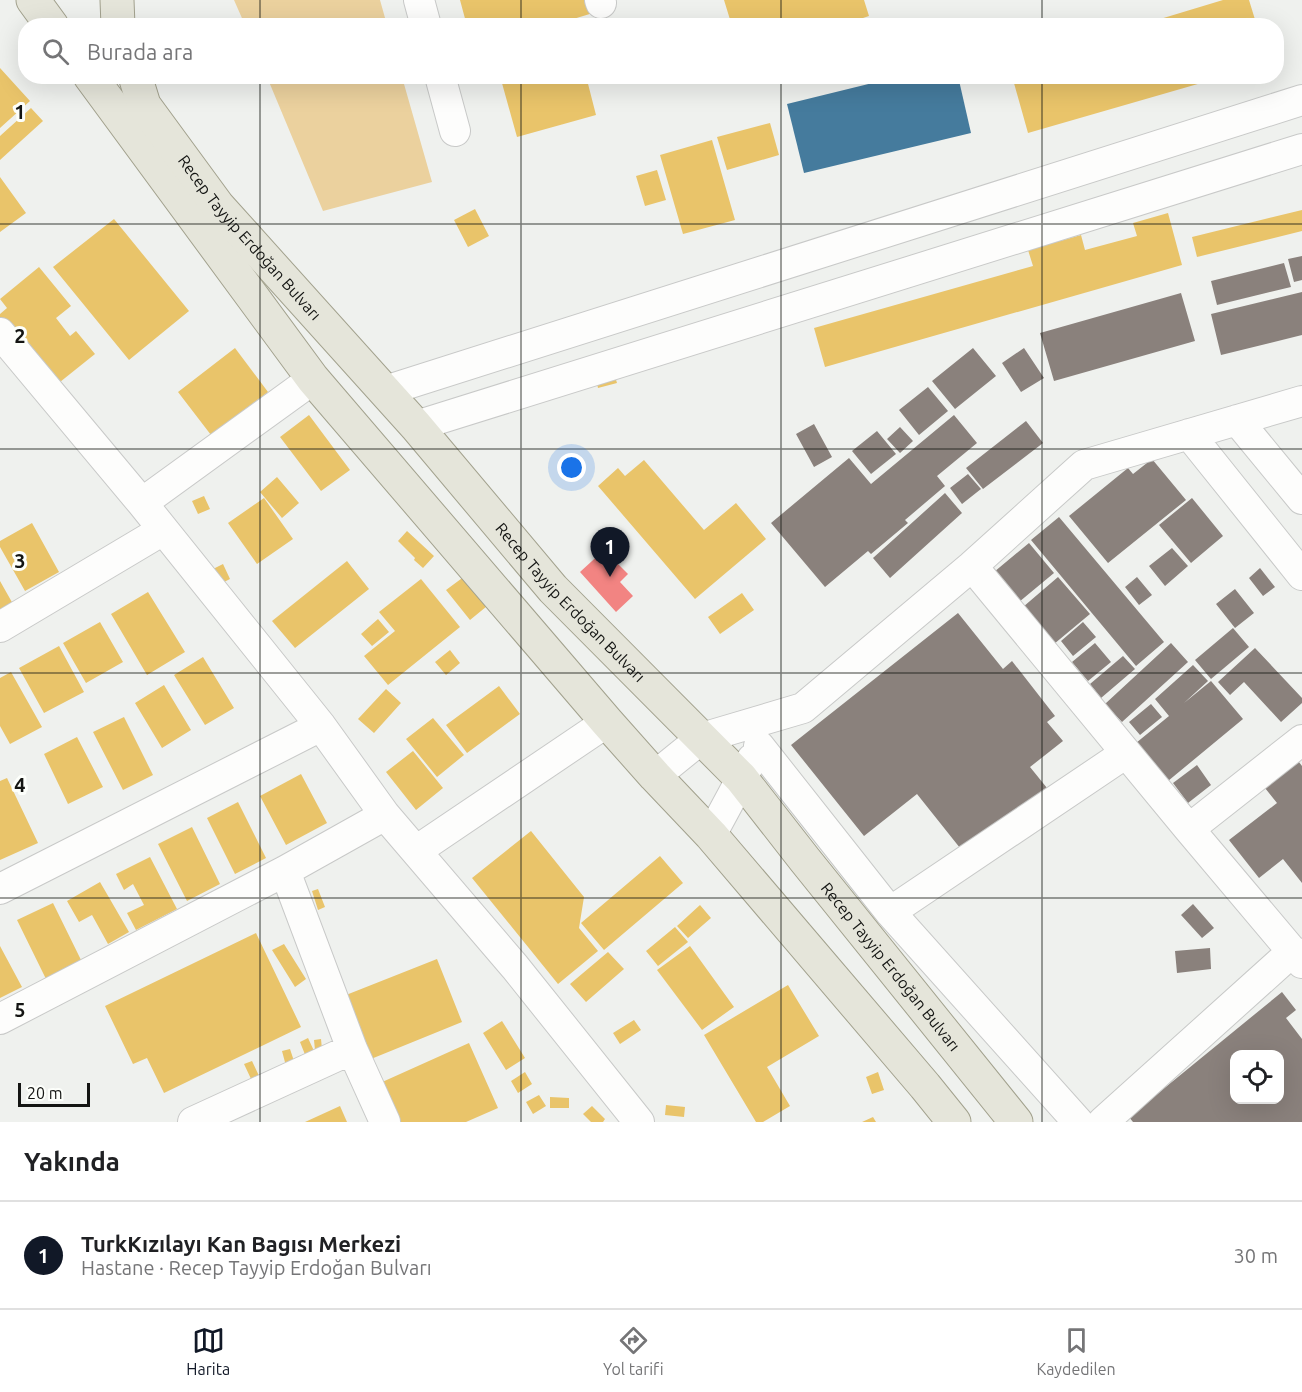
<!DOCTYPE html>
<html lang="tr">
<head>
<meta charset="utf-8">
<style>
	:root { --surface:#fff; --page:#f2f2f2; --text:#202124; --muted:#757577; --line:#e0e0e0; --accent:#111827 }
	body { margin:0; font-family:Ubuntu,sans-serif; background:var(--page); color:var(--text) }
	.controls { position:absolute; right:18px; bottom:18px; display:grid; overflow:hidden; border-radius:12px; box-shadow:0 6px 24px #0002 }
	.controls button { width:54px; height:54px; display:grid; place-items:center; padding:0; border:0; border-bottom:2px solid var(--line); background:var(--surface); color:var(--text); font:30px sans-serif }
	.scale { position:absolute; left:18px; bottom:15px; width:72px; box-sizing:border-box; padding-left:6px; border:3px solid #141513; border-top:0; font-size:16px; line-height:21px; white-space:nowrap; color:#141513; -webkit-text-stroke:4px #fdfffb; paint-order:stroke }
	.you { position:absolute; left:572px; top:468px; width:21px; height:21px; margin:-15px; border:4px solid #fff; border-radius:50%; background:#1a73e8; box-shadow:0 0 0 9px #1a73e833 }
	.badge { display:grid; place-items:center; width:39px; height:39px; border-radius:50%; background:var(--accent); color:#fff; font-size:20px; font-weight:700 }
	.pin { position:absolute; translate:-50% -50px; filter:drop-shadow(0 2px 3px #0008) }
	.pin::after { content:''; position:absolute; top:32px; width:21px; height:18px; background:inherit; clip-path:polygon(0 0,100% 0,50% 100%) }
	.list { margin:0; padding:0; list-style:none }
	h2 { display:flex; justify-content:space-between; align-items:center; height:78px; margin:0; padding:0 24px; font-size:26px }
	h2 small { font-size:20px; font-weight:400; color:var(--muted) }
	.list li { display:grid; grid-template-columns:39px 1fr auto; gap:18px; align-items:center; box-sizing:border-box; height:108px; padding:0 24px; border-top:2px solid var(--line) }
	.list b { display:block; font-size:22px; white-space:nowrap }
	.list p { margin:0; font-size:20px; white-space:nowrap; color:var(--muted) }
	.list em { font-size:20px; font-style:normal; color:var(--muted) }
	.icon { flex:none; width:33px; height:33px; fill:none; stroke:currentColor; stroke-width:2; stroke-linecap:round; stroke-linejoin:round }
	.map { position:relative; flex:none; width:1302px; height:1122px; overflow:hidden }
	.search { position:absolute; background:var(--surface); box-shadow:0 6px 24px #0002; left:18px; right:18px; top:18px; height:66px; display:flex; align-items:center; gap:15px; box-sizing:border-box; padding:0 21px; border-radius:24px; color:var(--muted); font-size:22px }
	.sheet { height:186px; background:var(--surface) }
	nav { display:flex; justify-content:space-around; align-items:center; box-sizing:border-box; height:84px; border-top:2px solid var(--line); background:var(--surface); font-size:16px; color:var(--muted) }
	nav a { display:grid; justify-items:center; gap:3px }
	nav .on { color:var(--accent) }
	.map>svg:first-child { display:block }
	.green { fill:#ebd19e }
	.homes { fill:#e9c46a }
	.health { fill:#f28482 }
	.public { fill:#457b9d }
	.industry { fill:#8a817c; fill-rule:evenodd }
	.lines { fill:none; stroke-linecap:round; stroke-linejoin:round }
	.minor-casing { stroke:#c8c9c8; stroke-width:32 }
	.major-casing { stroke:#a2a18d; stroke-width:35 }
	.minor { stroke:#fdfdfc; stroke-width:30 }
	.major { stroke:#e5e5da; stroke-width:33 }
	.grid { fill:none; stroke:#141513; stroke-width:1.5; stroke-opacity:0.55 }
	.labels { text-anchor:middle; stroke-width:6; stroke-linejoin:round; paint-order:stroke }
	.street-label { font-size:16px; fill:#141513; stroke:#fdfffb }
	.grid-label { font-size:20px; text-anchor:middle; font-weight:bold; fill:#141513; stroke:#fdfffb; stroke-width:6; stroke-linejoin:round; paint-order:stroke }
</style>
</head>
<body>
<div class="map">
<svg width="1302" height="1122" viewBox="0 0 1302 1122">
	<rect width="100%" height="100%" fill="#eff1ee"/>
	<path class="green" d="M234,0H380L387,25H245Z
		M267,77H402L432,182L323,211Z"/>
	<path class="homes" d="M460,0H590L593,13L570,20L571,26H467Z
		M724,0H864L869,16L839,26H732Z
		M1223,0H1249L1257,26H1137Z
		M0,68L30,101L0,128Z
		M500,76H586L596,115L517,137Z
		M1012,76H1222V77L1028,133Z
		M31,108L43,121L0,160V136Z
		M770,123L779,155L727,170L717,137Z
		M712,140L735,220L683,234L660,155Z
		M657,170L666,200L645,206L636,176Z
		M0,177L26,213L0,232Z
		M475,209L489,236L468,247L454,220Z
		M1302,210V231L1197,257L1192,237Z
		M1168,213L1182,265L825,367L814,328L1033,266L1028,250L1081,235L1085,250L1137,236L1133,223Z
		M114,219L189,311L129,360L53,267Z
		M39,267L71,306L56,318L70,336L76,331L95,354L55,386L0,319V314L7,308L0,299Z
		M235,348L268,392L211,435L178,392Z
		M613,370L617,383L598,388L595,375Z
		M309,415L350,470L321,491L280,437Z
		M644,460L704,530L736,503L766,539L695,599L598,486L618,468L625,476Z
		M277,477L299,503L282,518L260,492Z
		M204,496L210,509L198,514L192,501Z
		M264,498L293,539L257,564L228,523Z
		M32,523L59,572L25,591L0,547V541Z
		M407,531L434,556L423,568L414,560L415,558L398,541Z
		M347,561L369,589L295,648L272,621Z
		M223,564L230,579L220,584L213,569Z
		M469,573L492,602L470,620L446,590Z
		M421,579L460,627L388,685L364,656L395,631L379,612Z
		M0,581L13,604L0,612Z
		M148,592L185,652L147,675L111,614Z
		M742,593L754,610L720,634L708,617Z
		M378,619L389,632L372,646L361,634Z
		M100,622L123,662L86,683L63,643Z
		M59,646L84,692L44,713L19,668Z
		M450,650L460,663L446,675L435,662Z
		M203,657L234,708L205,725L174,675Z
		M11,672L42,727L10,744L0,726V678Z
		M164,685L191,730L162,748L135,703Z
		M499,686L520,714L467,753L446,725Z
		M386,689L401,703L374,733L358,719Z
		M124,717L153,775L123,790L93,732Z
		M433,718L464,755L437,777L406,739Z
		M77,737L103,787L68,804L44,754Z
		M413,751L443,788L416,810L386,772Z
		M301,774L327,823L286,845L260,796Z
		M7,778L38,843L0,860V781Z
		M238,802L266,858L235,874L207,818Z
		M192,827L220,884L187,901L158,844Z
		M531,831L584,897L579,928L598,951L558,984L472,878Z
		M660,856L683,883L604,950L581,923Z
		M150,857L177,909L136,930L127,913L144,905L133,884L124,890L116,874Z
		M100,882L129,932L108,944L92,915L79,922L67,901Z
		M318,889L325,907L318,910L312,891Z
		M53,903L82,962L46,979L17,920Z
		M700,905L711,918L688,938L677,926Z
		M675,927L688,942L658,966L646,951Z
		M256,933L301,1027L164,1093L147,1058L133,1064L105,1006Z
		M284,944L306,979L295,987L272,950Z
		M0,946L22,987L0,998Z
		M690,946L734,1007L702,1030L657,970Z
		M608,952L624,969L586,1002L570,984Z
		M437,959L462,1022L371,1059L346,995Z
		M788,985L819,1036L767,1067L790,1106L763,1122H756L704,1035Z
		M634,1020L641,1030L620,1044L613,1033Z
		M502,1021L525,1058L506,1070L483,1033Z
		M308,1038L315,1053L306,1057L300,1042Z
		M321,1039L322,1049L315,1050L314,1040Z
		M469,1043L498,1108L466,1122H397L380,1083Z
		M290,1049L295,1064L286,1066L282,1051Z
		M252,1061L260,1078L252,1081L244,1064Z
		M525,1072L532,1084L518,1093L511,1081Z
		M878,1072L884,1090L872,1094L866,1077Z
		M539,1095L546,1106L533,1114L526,1102Z
		M550,1097L569,1098V1108H550Z
		M666,1105L685,1107L684,1117L665,1115Z
		M340,1106L347,1122H305Z
		M592,1106L605,1119L603,1122H591L583,1114Z
		M873,1117L876,1122H862Z"/>
	<path class="health" d="M604,550L628,574L620,582L633,596L616,612L580,572Z"/>
	<path class="public" d="M901,76H958L971,133L804,173L787,104Z"/>
	<path class="industry" d="M1302,256V280L1294,282L1288,259Z
		M1284,263L1291,287L1217,305L1211,281Z
		M1302,292V335L1221,355L1211,314Z
		M1181,293L1195,341L1054,381L1040,333Z
		M973,348L996,376L955,409L932,381Z
		M1024,348L1044,378L1021,392L1002,363Z
		M928,387L948,411L919,435L899,410Z
		M954,415L977,443L937,476L945,486L905,520L908,523L871,554L868,551L825,587L771,523L849,458L871,484Z
		M1026,421L1043,443L983,489L966,468Z
		M814,424L832,457L814,467L796,434Z
		M900,427L913,441L900,453L887,439Z
		M877,431L896,454L871,474L852,451Z
		M1152,459L1186,500L1108,563L1069,516L1128,468L1133,474Z
		M968,474L981,489L962,504L950,488Z
		M945,493L962,513L890,578L873,558Z
		M1192,498L1223,536L1191,563L1159,525Z
		M1059,517L1164,642L1136,666L1031,540Z
		M1029,543L1054,573L1019,602L994,572Z
		M1172,548L1188,566L1165,586L1149,566Z
		M1260,568L1275,587L1263,596L1249,578Z
		M1058,577L1090,614L1054,644L1023,607Z
		M1137,577L1152,595L1139,605L1125,587Z
		M1235,589L1254,613L1235,628L1216,604Z
		M958,613L1003,669L1012,661L1055,716L1047,722L1063,741L1030,767L1047,788L964,853L917,794L864,836L791,745Z
		M1083,622L1096,637L1073,656L1061,641Z
		M1233,628L1249,647L1211,679L1195,660Z
		M1095,643L1111,662L1088,681L1072,662Z
		M1171,643L1188,662L1122,722L1105,704Z
		M1255,648L1302,698V703L1281,722L1244,682L1230,695L1218,682Z
		M1123,656L1135,669L1101,698L1090,684Z
		M1193,665L1208,681L1184,703L1211,681L1243,719L1168,781L1136,743L1169,716L1155,699Z
		M1151,704L1162,717L1140,735L1129,722Z
		M1295,757L1302,766V883L1283,859L1259,878L1229,840L1277,803L1261,783Z
		M1197,765L1211,785L1188,803L1173,783Z
		M1193,904L1214,928L1202,938L1181,915Z
		M1210,948L1211,969L1177,973L1175,951Z
		M1282,992L1296,1010L1286,1018L1302,1039V1122H1133L1129,1117ZM1234,1054H1280V1100H1234Z"/>
	<g class="lines">
		<defs>
			<path id="minor" d="M419,0L426,26
				M600,0L601,3
				M440,76L455,131
				M0,333L142,503L321,726L385,815L515,967L639,1122
				M385,391L1302,100
				M1237,420L1302,499
				M416,426L1302,149
				M1189,434L1302,575
				M142,503L313,379
				M972,566L1189,829L1302,963
				M0,627L163,530
				M759,746L890,912L1078,1122
				M655,776L702,738L803,708L972,566L1084,465L1302,401
				M1189,829L1302,740
				M711,835L752,759
				M416,851L607,722
				M285,871L352,1049L385,1122
				M0,889L321,726
				M890,912L1126,753
				M0,1019L285,871L385,815
				M193,1122L352,1049
				M1103,1122L1293,951"/>
			<g id="major">
				<path d="M33,0L52,26"/>
				<path d="M117,0L118,26"/>
				<path d="M90,76L313,379L607,722L655,776L711,835L925,1086L954,1122"/>
				<path id="s1" d="M135,76L144,105L218,206L416,426L553,589L741,778L805,860L1016,1122"/>
			</g>
		</defs>
		<use href="#minor" class="minor-casing"/>
		<use href="#major" class="major-casing"/>
		<use href="#minor" class="minor"/>
		<use href="#major" class="major"/>
	</g>
	<path class="grid" d="M260,0V26M521,0V26M781,0V26M1042,0V26M260,76V1122M521,76V1122M781,76V1122M1042,76V1122M0,224H1302M0,449H1302M0,673H1302M0,898H1302"/>
	<g class="labels">
		<g class="street-label">
			<text dy="6" stroke="none"><textPath href="#s1" startOffset="200">Recep Tayyip Erdoğan Bulvarı</textPath></text>
			<text dy="6" stroke="none"><textPath href="#s1" startOffset="686">Recep Tayyip Erdoğan Bulvarı</textPath></text>
			<text dy="6" stroke="none"><textPath href="#s1" startOffset="1172">Recep Tayyip Erdoğan Bulvarı</textPath></text>
		</g>
	</g>
	<g class="grid-label">
		<text x="20" y="119">1</text>
		<text x="20" y="343">2</text>
		<text x="20" y="568">3</text>
		<text x="20" y="792">4</text>
		<text x="20" y="1017">5</text>
	</g>
</svg>
<div class="controls">
<button><svg class="icon" aria-label="locate" viewBox="0 0 24 24"><circle cx="12" cy="12" r="6"/><path d="M12 2v4M12 18v4M2 12h4M18 12h4"/></svg></button>
</div>
<div class="scale">20 m</div>
<div class="you"></div>
<div class="pin badge" style="left:610px;top:577px">1</div>
<div class="search"><svg class="icon" aria-label="search" viewBox="0 0 24 24"><circle cx="10" cy="10" r="6"/><path d="M15 15l6 6"/></svg>Burada ara</div>
</div>
<section class="sheet">
<h2>Yakında<small></small></h2>
<ul class="list">
<li><span class="badge">1</span><div><b>TurkKızılayı Kan Bagısı Merkezi</b><p>Hastane · Recep Tayyip Erdoğan Bulvarı</p></div><em>30 m</em></li>
</ul>
</section>
<nav>
<a class="on"><svg class="icon" aria-label="map" viewBox="0 0 24 24"><path d="M3 6l6-2 6 2 6-2v14l-6 2-6-2-6 2zM9 4v14M15 6v14"/></svg>Harita</a>
<a><svg class="icon" aria-label="directions" viewBox="0 0 24 24"><path d="M12 3l9 9-9 9-9-9zM9 14v-3h6M13 9l2 2-2 2"/></svg>Yol tarifi</a>
<a><svg class="icon" aria-label="saved" viewBox="0 0 24 24"><path d="M7 4h10v16l-5-4-5 4z"/></svg>Kaydedilen</a>
</nav>
</body>
</html>
